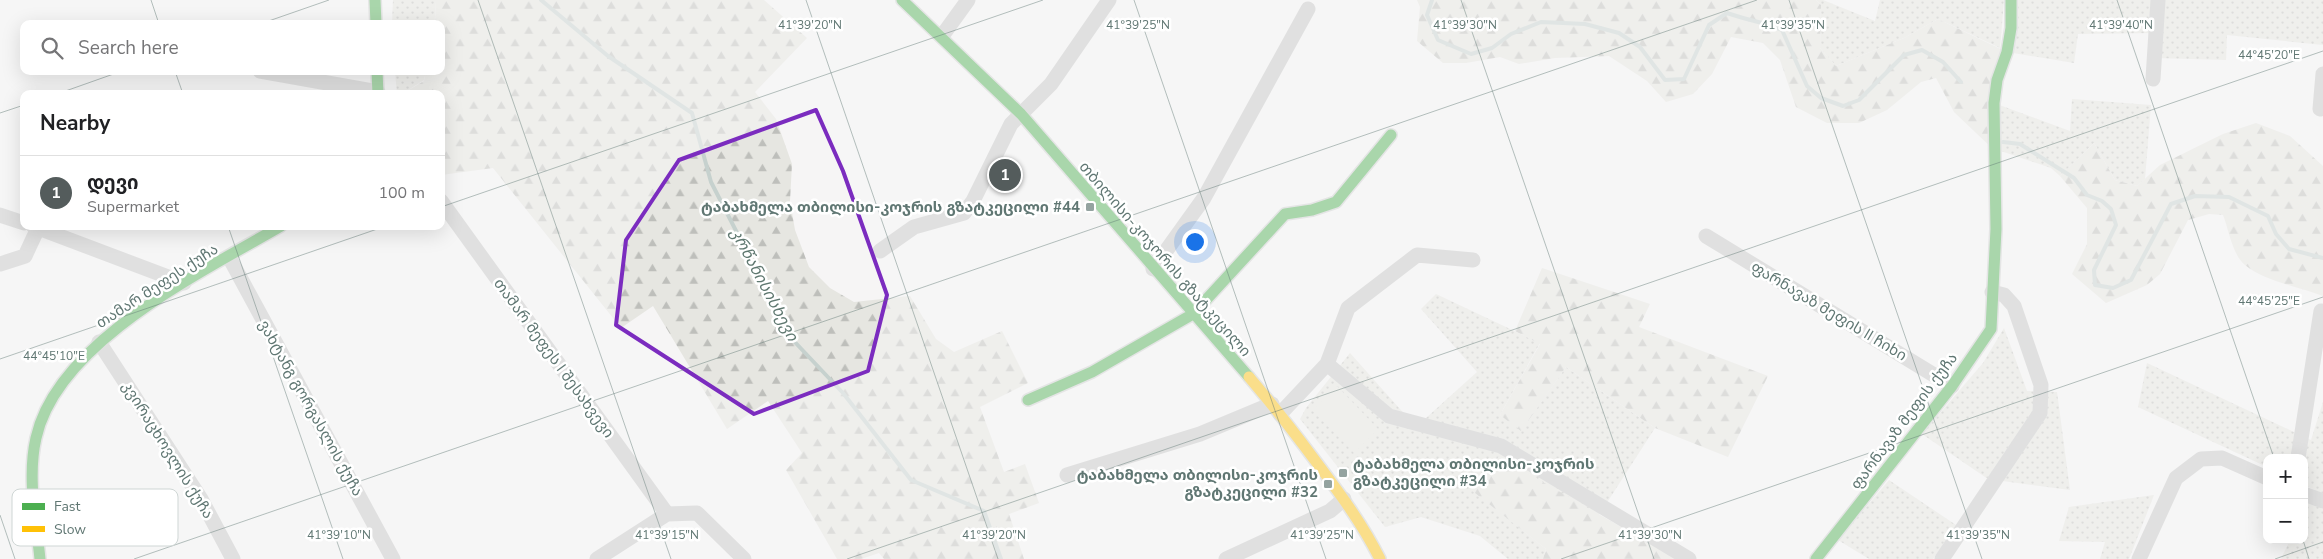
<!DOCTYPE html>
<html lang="en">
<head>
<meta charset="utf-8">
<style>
	:root { --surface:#fff; --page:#f2f2f2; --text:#202124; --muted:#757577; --line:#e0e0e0; --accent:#545c5c }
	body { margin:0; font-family:"Nunito Sans","Noto Sans Georgian",sans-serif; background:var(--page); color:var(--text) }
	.controls { position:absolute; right:15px; bottom:15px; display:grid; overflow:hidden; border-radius:10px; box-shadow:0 5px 20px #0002 }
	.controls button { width:45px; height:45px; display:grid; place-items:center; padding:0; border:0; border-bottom:1px solid var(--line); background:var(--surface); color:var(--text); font:25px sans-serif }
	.you { position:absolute; left:1194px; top:241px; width:18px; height:18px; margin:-12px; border:4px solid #fff; border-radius:50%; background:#1a73e8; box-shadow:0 0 0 8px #1a73e833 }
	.badge { display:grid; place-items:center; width:32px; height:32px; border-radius:50%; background:var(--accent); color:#fff; font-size:16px; font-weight:700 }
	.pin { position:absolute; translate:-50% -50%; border:2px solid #fff; box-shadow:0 1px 5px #0006 }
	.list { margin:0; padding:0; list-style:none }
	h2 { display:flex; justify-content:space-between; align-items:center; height:65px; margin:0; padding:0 20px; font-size:21px }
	h2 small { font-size:16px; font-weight:400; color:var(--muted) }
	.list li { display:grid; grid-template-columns:32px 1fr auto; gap:15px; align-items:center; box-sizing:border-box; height:75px; padding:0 20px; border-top:1px solid var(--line) }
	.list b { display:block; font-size:19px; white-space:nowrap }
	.list p { margin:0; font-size:16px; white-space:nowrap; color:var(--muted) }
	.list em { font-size:16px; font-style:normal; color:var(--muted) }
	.icon { flex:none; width:28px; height:28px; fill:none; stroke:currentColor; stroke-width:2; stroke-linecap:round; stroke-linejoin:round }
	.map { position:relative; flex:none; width:2323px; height:559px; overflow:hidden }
	.search { position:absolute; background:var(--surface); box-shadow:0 5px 20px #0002; left:20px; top:20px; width:425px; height:55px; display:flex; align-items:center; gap:12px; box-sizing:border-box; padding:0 18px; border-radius:10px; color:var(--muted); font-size:19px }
	.panel { position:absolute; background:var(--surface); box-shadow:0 5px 20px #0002; left:20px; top:90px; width:425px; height:140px; border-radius:10px }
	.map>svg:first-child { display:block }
	.grass { fill:url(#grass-dots) }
	.forest { fill:url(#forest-firs) }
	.garden { fill:#e6e6e1 }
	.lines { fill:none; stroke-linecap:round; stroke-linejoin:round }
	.stream { stroke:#c6d1ce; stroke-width:4 }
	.fast-casing { stroke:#cfd1d0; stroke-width:14 }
	.slow-casing { stroke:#cfd1d0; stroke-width:14 }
	.street { stroke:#c5c6c6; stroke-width:15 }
	.fast { stroke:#4caf50; stroke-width:11 }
	.slow { stroke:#ffc107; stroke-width:11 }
	.marked { fill:none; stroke:#7b2cbf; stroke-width:4; stroke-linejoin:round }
	.ticks { fill:none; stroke:#607773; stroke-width:1; stroke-opacity:0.45 }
	.poi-dot { fill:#94a3a0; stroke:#fff; stroke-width:2 }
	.labels { text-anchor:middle; stroke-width:5; stroke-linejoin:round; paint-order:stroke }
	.poi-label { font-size:15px; font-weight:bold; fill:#607773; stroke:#fff; text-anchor:end }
	.street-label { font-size:15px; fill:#607773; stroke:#fff }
	.water-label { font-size:16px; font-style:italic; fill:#5f7870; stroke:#fff }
	.key { fill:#fff; stroke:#cfd6d5; stroke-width:1 }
	.key-label { font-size:14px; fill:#607773 }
	.ticks-label { font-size:12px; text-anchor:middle; fill:#607773; stroke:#fff; stroke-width:5; stroke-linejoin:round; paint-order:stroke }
</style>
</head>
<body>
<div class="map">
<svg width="2323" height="559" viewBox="0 0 2323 559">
	<defs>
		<pattern id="grass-dots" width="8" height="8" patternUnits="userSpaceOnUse" patternTransform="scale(1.25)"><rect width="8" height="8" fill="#e6e6e1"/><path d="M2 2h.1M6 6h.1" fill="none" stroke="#bebfbb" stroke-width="1.8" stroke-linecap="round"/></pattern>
		<pattern id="forest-firs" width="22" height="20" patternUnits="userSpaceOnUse" patternTransform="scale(1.25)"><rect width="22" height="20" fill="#e6e6e1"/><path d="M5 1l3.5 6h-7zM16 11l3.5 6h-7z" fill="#bebfbb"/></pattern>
	</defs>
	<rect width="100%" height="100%" fill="#f6f5f5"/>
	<path class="grass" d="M393,0H435L436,24H392Z
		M1816,0H1823L1875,21L1880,0H2004L2000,48L1938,19L1904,38L1836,66L1820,48L1821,5Z
		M2011,0H2323V45L2227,35L2226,60L2155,58V33L2078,34L2074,63L2007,52Z
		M395,71H426L424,80L402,94H397Z
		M2072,99L2151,105L2145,179L2137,186L2115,180L2094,143L2060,176L2051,168L1995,149L1994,103L2070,131Z
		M1436,294L1540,343L1500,415L1521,430L1566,367L1655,428L1599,515L1499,457L1471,489L1546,549L1543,559H1508L1480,536L1421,517L1385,527L1300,419L1306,408L1350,353L1416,427L1477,372L1421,309Z
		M2004,328L2027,391L2057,392L2070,490L1988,479L1922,434L1983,363Z
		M2147,363L2311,440L2323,402V559H2281L2290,540H2304V512L2315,490L2304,485V458H2267V467L2138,407Z
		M1889,480L1956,525L1933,559H1869L1838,540Z
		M2154,495L2129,559H2100L2105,542L2059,541L2069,507Z"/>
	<path class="forest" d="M435,0H764L807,38L755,92L776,119L792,164L790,201L795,230L809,267L830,288L854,302L910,296L936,339L954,352L1002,331L1028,383L980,407L1004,472L1025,464L1039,503L1009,514L1024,559H884L879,553L861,559H837L786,470L802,453L768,401L727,429L653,306L621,328L493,168L441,175V94H402L424,81L426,71H441V24H436Z
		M1417,0H1816L1821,5L1820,48L1836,66L1904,38L1938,19L2007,52L1995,151L1954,112L1936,78L1921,82L1887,110L1859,123H1827L1796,107L1780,60L1763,43L1731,37L1712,74L1693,94L1666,102L1647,81L1609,56L1555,58L1519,64L1500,57L1466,63H1443L1417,41L1420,7Z
		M2256,123L2290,136L2323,166V296C2299,287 2264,281 2245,265C2232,254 2229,230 2223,215L2209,214L2188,220L2160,274L2147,285L2106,303L2072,274L2087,244V208L2060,176L2094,143L2115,180L2137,186L2160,165L2223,134Z
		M1542,268L1650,304L1639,327L1768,376L1728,457L1655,428L1566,367L1521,431L1500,415L1540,344L1515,331Z
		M1499,457L1677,559H1543L1546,549L1470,489Z"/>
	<path class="garden" d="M1337,386L1378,429L1354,453L1312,410Z"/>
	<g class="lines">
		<path class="stream" d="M541,0L608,56L692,113L711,182L791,338L843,393L911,480L984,511L1001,559
			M1432,0L1427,15L1438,40L1471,54L1492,48L1511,34L1541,22L1585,24L1619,33L1640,47L1665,80L1684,79L1709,25L1727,13C1746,20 1765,22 1782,30L1807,86L1821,98L1843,106L1859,100L1904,55L1922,50L1943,62L1961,82
			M2003,142L2020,144L2074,178L2087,195L2102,201L2111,209L2116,225L2094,270L2095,285L2113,288L2131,280L2171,204L2195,196L2229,197L2268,216L2276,234L2289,249L2323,258"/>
		<defs>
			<path id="fast" d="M375,0L376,24
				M902,0L1021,114L1249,377
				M377,71L378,94
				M1028,400L1092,372L1193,314L1285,214L1312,210L1336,202L1391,135
				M40,559C36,520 27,477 36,438C57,342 202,272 281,226
				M1816,559L1952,386L1991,329L1996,229L1994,103L1997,80L2007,52L2011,28V0"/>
			<path id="slow" d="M1249,377C1272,404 1293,431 1314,459C1338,491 1362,523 1380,559"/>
		</defs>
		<use href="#fast" class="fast-casing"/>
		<use href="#slow" class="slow-casing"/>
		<path class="street" d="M942,36L968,0
			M260,71L378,92L379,94
			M2153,79L2158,0
			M2320,109L2323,74
			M441,201L667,514
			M0,215L24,223
			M33,226L184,283
			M1706,236L1952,386
			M880,251L914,227L964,213L973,201L1011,124L1051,84L1109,0
			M229,257L393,559
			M0,264L25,256L38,228
			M1153,269L1204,198L1308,9
			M99,342L201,499L233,559
			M1327,364L1389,416L1501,446L1689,559
			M1280,414L1327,364L1348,308L1417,255L1473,260
			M2298,458L2321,311
			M1067,475L1200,434L1272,404
			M2304,494L2323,501
			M597,559L667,514L697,513L744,559
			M1226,559L1330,511L1344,499
			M1942,559L2040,413L2041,385L2014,306L2004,295L1992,292
			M2139,559L2176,478L2201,459L2222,458L2267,478"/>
		<use href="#fast" class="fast"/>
		<use href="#slow" class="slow"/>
	</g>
	<path d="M0 0H2323V559H0ZM816,110L843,171L887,295L868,371L754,414L616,325L626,240L679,160Z" fill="#f6f5f5" fill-opacity=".55" fill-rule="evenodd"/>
	<path class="marked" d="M816,110L843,171L887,295L868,371L754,414L616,325L626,240L679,160Z"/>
	<path class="ticks" d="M151,0L159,24M478,0L671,559M806,0L998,559M1134,0L1326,559M1461,0L1654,559M1789,0L1982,559M2117,0L2274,458M260,24L329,0M175,71L183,94M57,94L122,71M0,113L24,105M441,207L1043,0M228,226L343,559M0,359L386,226M0,515L15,559M2303,540L2309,559M134,559L1757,0M847,559L2323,51M1561,559L2323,297M2275,559L2323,542"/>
	<g class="poi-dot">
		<rect x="1085" y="202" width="10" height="10" rx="2.5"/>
		<rect x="1338" y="468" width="10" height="10" rx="2.5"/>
		<rect x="1323" y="479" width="10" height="10" rx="2.5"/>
	</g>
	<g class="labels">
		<g class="poi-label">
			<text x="1080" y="212">ტაბახმელა თბილისი-კოჯრის გზატკეცილი #44</text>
			<text x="1353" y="469" text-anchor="start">ტაბახმელა თბილისი-კოჯრის<tspan x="1353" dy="17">გზატკეცილი #34</tspan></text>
			<text x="1318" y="480">ტაბახმელა თბილისი-კოჯრის<tspan x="1318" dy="17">გზატკეცილი #32</tspan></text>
		</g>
		<g class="street-label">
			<text transform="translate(1165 259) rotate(49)" y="5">თბილისი-კოჯორის გზატკეცილი</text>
			<text transform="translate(157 286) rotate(-33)" y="5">თამარ მეფეს ქუჩა</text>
			<text transform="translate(1829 311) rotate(31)" y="5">ფარნავაზ მეფის II ჩიხი</text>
			<text transform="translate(554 358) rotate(54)" y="5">თამარ მეფეს I შესახვევი</text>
			<text transform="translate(311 408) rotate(61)" y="5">ვახტანგ გორგასლის ქუჩა</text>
			<text transform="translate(1904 421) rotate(-53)" y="5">ფარნავაზ მეფის ქუჩა</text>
			<text transform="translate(168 450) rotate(58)" y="5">კვირაცხოვლის ქუჩა</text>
		</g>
		<g class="water-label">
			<text transform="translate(765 284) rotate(62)" y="6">კრწანისისხევი</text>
		</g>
	</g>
	<rect x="12" y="489" width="166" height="57" rx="8" class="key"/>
	<rect x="22" y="503" width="23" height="7" fill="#4caf50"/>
	<rect x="22" y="526" width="23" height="6" fill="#ffc107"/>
	<g class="key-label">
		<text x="54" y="511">Fast</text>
		<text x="54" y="534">Slow</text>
	</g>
	<g class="ticks-label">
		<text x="810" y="29">41°39'20"N</text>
		<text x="1138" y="29">41°39'25"N</text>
		<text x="1465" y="29">41°39'30"N</text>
		<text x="1793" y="29">41°39'35"N</text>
		<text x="2121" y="29">41°39'40"N</text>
		<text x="2269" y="59">44°45'20"E</text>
		<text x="2269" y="305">44°45'25"E</text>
		<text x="54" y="360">44°45'10"E</text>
		<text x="339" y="539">41°39'10"N</text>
		<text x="667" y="539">41°39'15"N</text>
		<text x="994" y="539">41°39'20"N</text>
		<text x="1322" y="539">41°39'25"N</text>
		<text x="1650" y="539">41°39'30"N</text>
		<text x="1978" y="539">41°39'35"N</text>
	</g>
</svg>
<div class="controls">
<button>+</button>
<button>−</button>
</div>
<div class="you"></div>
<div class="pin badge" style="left:1005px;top:175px">1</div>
<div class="search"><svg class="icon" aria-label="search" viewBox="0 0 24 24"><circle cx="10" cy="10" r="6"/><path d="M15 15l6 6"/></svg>Search here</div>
<section class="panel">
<h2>Nearby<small></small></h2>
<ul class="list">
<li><span class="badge">1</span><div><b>დევი</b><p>Supermarket</p></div><em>100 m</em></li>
</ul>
</section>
</div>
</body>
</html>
